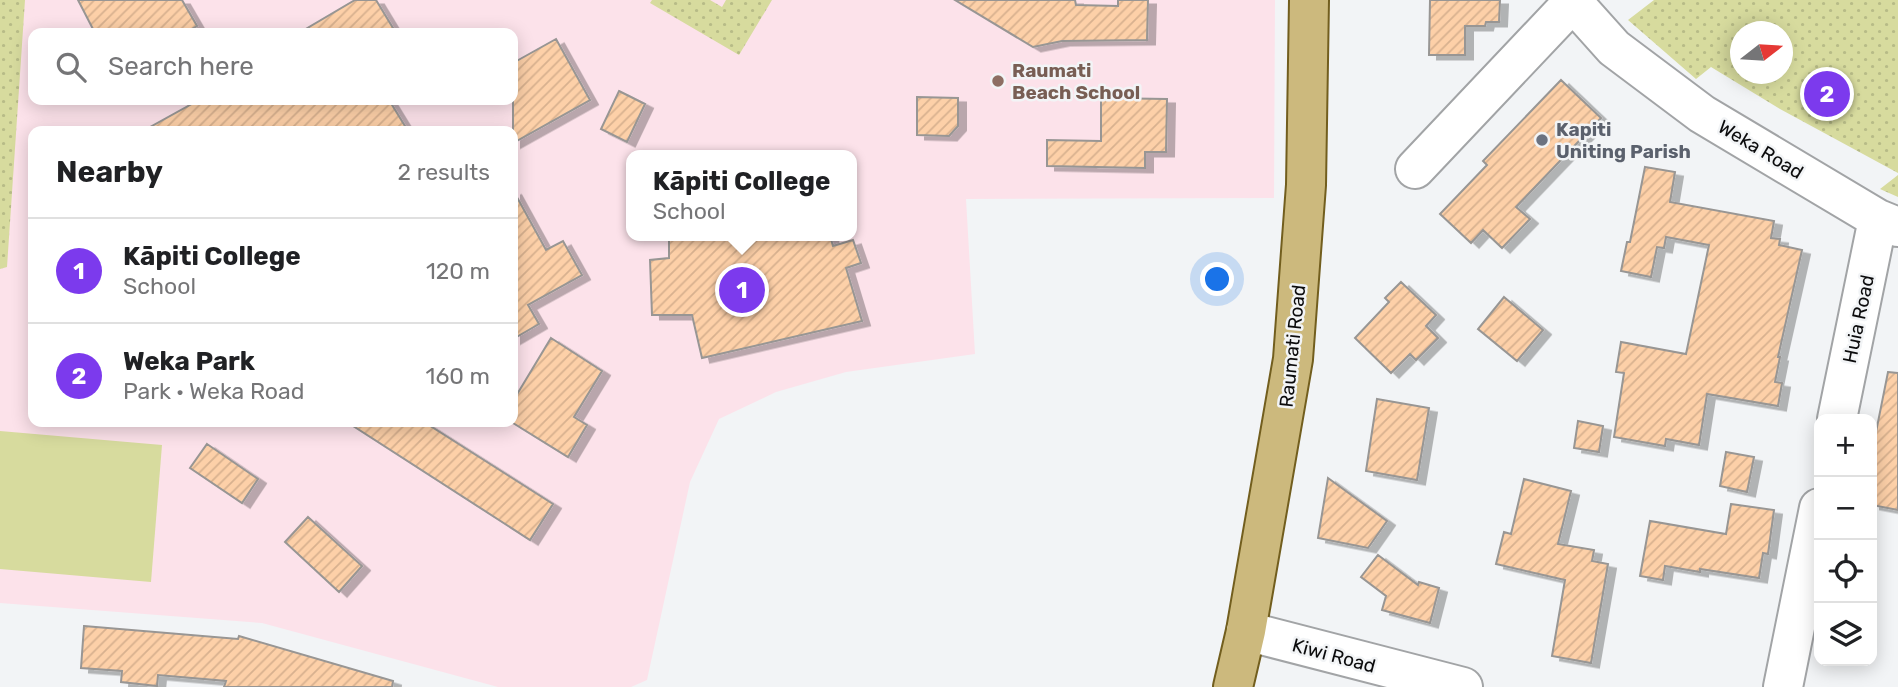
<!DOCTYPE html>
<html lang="en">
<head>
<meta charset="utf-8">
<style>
	:root { --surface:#fff; --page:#f6f6f6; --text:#202124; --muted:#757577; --line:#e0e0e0; --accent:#7c3aed }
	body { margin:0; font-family:Rubik,sans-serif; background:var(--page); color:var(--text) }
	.controls { position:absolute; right:21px; bottom:21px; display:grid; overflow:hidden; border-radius:14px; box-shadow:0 4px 18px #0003 }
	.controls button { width:63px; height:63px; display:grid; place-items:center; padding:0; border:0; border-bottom:2px solid var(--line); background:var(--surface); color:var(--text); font:35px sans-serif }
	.compass { position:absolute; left:1730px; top:21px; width:63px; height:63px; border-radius:50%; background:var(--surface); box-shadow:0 4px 18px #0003; rotate:73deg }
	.you { position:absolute; left:1218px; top:280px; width:24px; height:24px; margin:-18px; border:5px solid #fff; border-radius:50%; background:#1a73e8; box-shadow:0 0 0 10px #1a73e833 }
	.badge { display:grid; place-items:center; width:46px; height:46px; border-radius:50%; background:var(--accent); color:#fff; font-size:23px; font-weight:700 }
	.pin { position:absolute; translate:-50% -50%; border:4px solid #fff; box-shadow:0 2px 7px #0006 }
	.popup { position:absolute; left:626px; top:150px; width:231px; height:91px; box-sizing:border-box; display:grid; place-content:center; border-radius:14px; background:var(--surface); filter:drop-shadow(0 2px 5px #0005); font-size:23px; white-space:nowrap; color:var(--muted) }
	.popup b { font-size:26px; color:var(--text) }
	.popup::after { content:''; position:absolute; left:50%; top:100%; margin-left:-14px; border:14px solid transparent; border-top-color:var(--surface) }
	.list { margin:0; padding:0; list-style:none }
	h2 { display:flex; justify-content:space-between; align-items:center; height:91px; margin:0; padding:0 28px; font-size:30px }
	h2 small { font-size:23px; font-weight:400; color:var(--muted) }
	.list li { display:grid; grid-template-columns:46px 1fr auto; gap:21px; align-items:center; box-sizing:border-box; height:105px; padding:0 28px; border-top:2px solid var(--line) }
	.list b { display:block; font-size:26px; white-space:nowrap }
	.list p { margin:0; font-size:23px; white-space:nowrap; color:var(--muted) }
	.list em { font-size:23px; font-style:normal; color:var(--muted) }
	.icon { flex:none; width:38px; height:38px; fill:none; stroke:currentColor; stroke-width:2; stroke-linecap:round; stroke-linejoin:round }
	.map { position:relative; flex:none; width:1898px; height:687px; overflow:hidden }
	.search { position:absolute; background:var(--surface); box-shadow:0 4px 18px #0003; left:28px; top:28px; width:490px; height:77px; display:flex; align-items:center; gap:18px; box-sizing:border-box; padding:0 24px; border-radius:14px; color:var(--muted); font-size:26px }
	.panel { position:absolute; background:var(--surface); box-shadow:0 4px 18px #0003; left:28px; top:126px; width:490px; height:301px; border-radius:14px }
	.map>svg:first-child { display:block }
	.education { fill:#fce2ea; fill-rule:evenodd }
	.green { fill:#d7db9e }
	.park { fill:url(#park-dots); fill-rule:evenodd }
	.building { fill:url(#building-hatch); stroke:#989694; stroke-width:2; filter:url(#shadow) }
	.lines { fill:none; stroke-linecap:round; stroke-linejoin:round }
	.minor-casing { stroke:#a2a4a6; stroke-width:42 }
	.major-casing { stroke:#725e1e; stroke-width:42 }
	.minor { stroke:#fff; stroke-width:38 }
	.major { stroke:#ccb97d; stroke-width:38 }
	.education-dot { fill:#8d6e63; stroke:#f2f4f6; stroke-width:2.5 }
	.worship-dot { fill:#6b7280; stroke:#f2f4f6; stroke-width:2.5 }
	.labels { text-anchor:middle; stroke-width:5; stroke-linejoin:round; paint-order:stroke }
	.education-label { font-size:19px; font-weight:bold; fill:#785e54; stroke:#f2f4f6; text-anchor:start }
	.worship-label { font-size:19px; font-weight:bold; fill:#5b616d; stroke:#f2f4f6; text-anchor:start }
	.street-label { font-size:19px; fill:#0b0b0c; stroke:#f2f4f6 }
</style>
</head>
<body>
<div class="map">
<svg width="1898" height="687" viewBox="0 0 1898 687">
	<defs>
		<pattern id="park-dots" width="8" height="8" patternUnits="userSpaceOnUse" patternTransform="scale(1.75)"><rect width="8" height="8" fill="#d7db9e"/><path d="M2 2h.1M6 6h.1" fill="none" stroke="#b7bb87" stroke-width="1.8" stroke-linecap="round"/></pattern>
		<pattern id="building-hatch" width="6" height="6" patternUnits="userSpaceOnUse" patternTransform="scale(1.75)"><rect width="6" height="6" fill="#fdd0a8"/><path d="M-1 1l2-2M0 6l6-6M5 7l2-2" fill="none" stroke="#d8b18f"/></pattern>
		<filter id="shadow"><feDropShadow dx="8" dy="4.5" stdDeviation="0" flood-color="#0004"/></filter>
	</defs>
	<rect width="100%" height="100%" fill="#f2f4f6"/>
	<path class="education" d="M0,0H1275L1274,198L966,199L975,354L846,372L776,392L719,419L690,482L647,680L631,687H498L262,623L0,603ZM33,33H513V100H33ZM33,131H513V422H33ZM632,155H852V236H632Z"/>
	<path class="green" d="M0,431L162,445L151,582L0,569Z"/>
	<path class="park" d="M0,0H25L7,267L0,269Z
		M652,0H710L722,7L726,0H772L739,55L650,3Z
		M1654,0H1898V173L1780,109L1711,67L1696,79L1628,20ZM1741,32H1783V74H1741Z
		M1898,175V197L1880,189Z"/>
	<path class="building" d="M78,0H182L197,26L185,33H95Z
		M355,0H376L396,33H299Z
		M955,0H1075L1076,5L1118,6V0H1148L1147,40L1062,41L1033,47Z
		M1430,0H1500L1499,22H1486L1485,26H1465V55H1429Z
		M556,39L590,100L513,143V63Z
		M1561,80L1601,118L1516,207L1530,219L1502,248L1483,230L1471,243L1440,214L1487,165L1483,161Z
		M619,91L645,104L627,142L601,129Z
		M917,97L958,98V126L949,136L917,135Z
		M1101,98L1167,99L1166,152H1145V168L1047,166V140L1101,141Z
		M199,100H389L408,131H143Z
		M1645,167L1675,172L1670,202L1774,221L1771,238L1780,239L1779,245L1802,250L1778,357H1780L1775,382L1782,383L1778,406L1707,394L1699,445L1666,439L1665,446L1614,437L1624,373L1616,372L1621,342L1686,354L1709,245L1666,237L1664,248L1657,247L1651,277L1621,271L1627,242H1630Z
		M513,190L546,250L563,241L582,275L528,305L539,324L513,339Z
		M669,236H830L833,246L853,240L861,263L846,268L862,321L702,358L692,315H652L650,260L669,258Z
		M1401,282L1436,315L1426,326L1438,338L1416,360L1410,354L1391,373L1355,338L1389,302L1385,298Z
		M1504,297L1543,330L1517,361L1478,329Z
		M551,338L602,371L574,417L587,425L568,457L513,423V401Z
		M1888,372L1898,373V510L1872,505V452Z
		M1377,399L1429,408L1417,480L1366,471Z
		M1578,421L1603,426L1599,452L1574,448Z
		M347,422H424L553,504L530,540Z
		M207,444L258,479L242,503L190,468Z
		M1726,452L1754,457L1747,492L1720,486Z
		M1328,478L1387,521L1368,548L1318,538Z
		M1524,479L1571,491L1558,544L1594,550L1592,561L1608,564L1591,663L1552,656L1565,580L1496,564L1504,532L1511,534Z
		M1731,504L1774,510L1768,554L1763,553L1759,578L1700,569V572L1665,566L1663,580L1640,576L1650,521L1726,534Z
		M308,517L362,566L339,592L285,542Z
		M1378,555L1418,585L1419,582L1439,588L1430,623L1382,610L1386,596L1361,577Z
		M84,626L238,639L239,636L393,681L392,687H224L226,681L158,675L157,686L121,682L122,671L81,668Z"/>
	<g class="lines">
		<defs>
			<path id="minor" d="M1571,0L1614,48L1702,114L1878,219L1898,227
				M1415,169L1573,2
				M1837,419L1878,219
				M1246,631L1463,687
				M1783,687L1819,508"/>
			<path id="major" d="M1233,687L1246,631L1293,359L1306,185L1309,0"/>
		</defs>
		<use href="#minor" class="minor-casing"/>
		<use href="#major" class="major-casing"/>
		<use href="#minor" class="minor"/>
		<use href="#major" class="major"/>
	</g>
	<circle class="education-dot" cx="998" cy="81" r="7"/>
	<circle class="worship-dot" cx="1542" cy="140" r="7"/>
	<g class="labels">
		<g class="education-label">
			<text x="1012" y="77">Raumati<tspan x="1012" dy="22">Beach School</tspan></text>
		</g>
		<g class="worship-label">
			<text x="1556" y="136">Kapiti<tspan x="1556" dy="22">Uniting Parish</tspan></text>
		</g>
		<g class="street-label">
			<text transform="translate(1761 149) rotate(31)" y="7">Weka Road</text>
			<text transform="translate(1858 319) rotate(-78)" y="7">Huia Road</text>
			<text transform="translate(1292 346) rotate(-84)" y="7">Raumati Road</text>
			<text transform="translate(1334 655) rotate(15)" y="7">Kiwi Road</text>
		</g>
	</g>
</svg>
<div class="controls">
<button>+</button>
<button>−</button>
<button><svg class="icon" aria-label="locate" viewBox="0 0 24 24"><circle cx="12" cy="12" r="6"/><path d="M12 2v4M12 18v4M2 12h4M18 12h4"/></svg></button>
<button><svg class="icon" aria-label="layers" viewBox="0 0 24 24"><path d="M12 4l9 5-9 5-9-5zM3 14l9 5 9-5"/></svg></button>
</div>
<svg class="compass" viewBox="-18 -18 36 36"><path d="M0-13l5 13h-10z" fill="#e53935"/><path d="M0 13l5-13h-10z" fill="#757577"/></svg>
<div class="you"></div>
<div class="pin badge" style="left:742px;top:290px">1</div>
<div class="popup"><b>Kāpiti College</b>School</div>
<div class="pin badge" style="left:1827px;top:94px">2</div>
<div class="search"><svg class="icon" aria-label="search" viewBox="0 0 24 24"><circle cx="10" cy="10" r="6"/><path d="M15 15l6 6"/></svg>Search here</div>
<section class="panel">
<h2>Nearby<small>2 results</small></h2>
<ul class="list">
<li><span class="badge">1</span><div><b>Kāpiti College</b><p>School</p></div><em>120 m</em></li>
<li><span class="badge">2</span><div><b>Weka Park</b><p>Park · Weka Road</p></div><em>160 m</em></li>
</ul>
</section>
</div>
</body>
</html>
